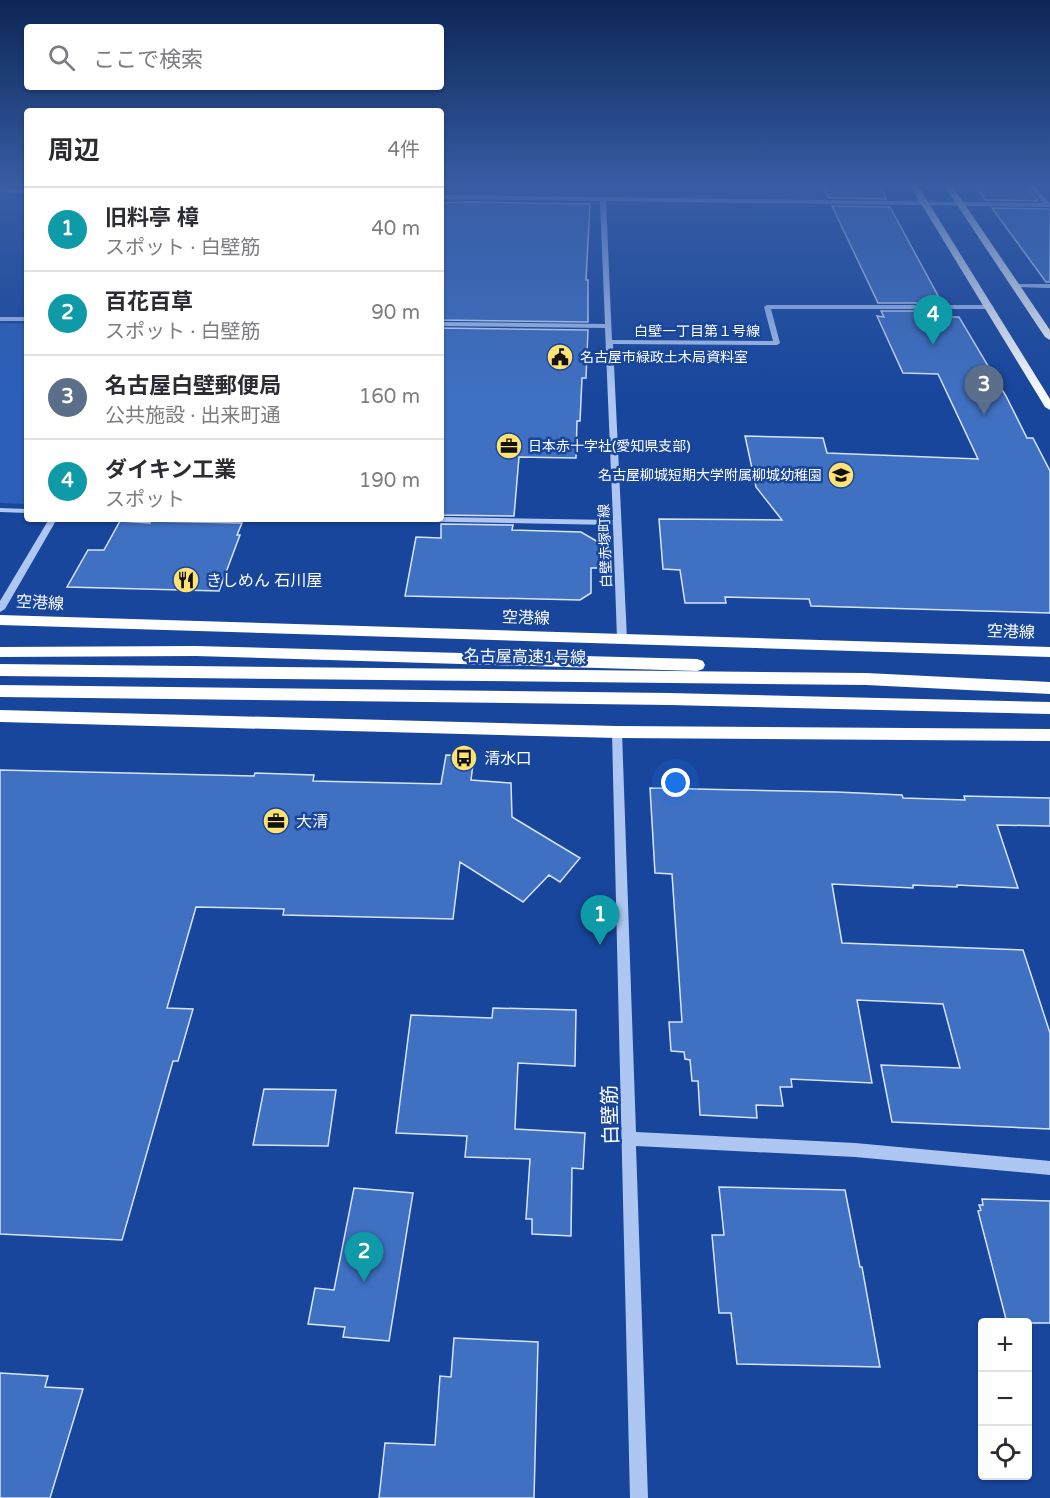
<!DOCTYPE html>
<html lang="ja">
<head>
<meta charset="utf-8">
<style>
	:root { --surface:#fff; --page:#f7f7f7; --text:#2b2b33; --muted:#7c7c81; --line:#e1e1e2; --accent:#8a7d4e }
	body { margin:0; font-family:"Varela Round","Noto Sans JP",sans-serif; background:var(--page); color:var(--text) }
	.controls { position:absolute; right:18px; bottom:18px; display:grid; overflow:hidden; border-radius:6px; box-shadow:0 2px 4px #0004 }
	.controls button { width:54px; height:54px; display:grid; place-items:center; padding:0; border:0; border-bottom:2px solid var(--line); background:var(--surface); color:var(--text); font:30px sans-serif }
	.you { position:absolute; left:676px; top:783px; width:21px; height:21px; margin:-15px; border:4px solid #fff; border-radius:50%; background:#1a73e8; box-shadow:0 0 0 9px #1a73e833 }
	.badge { display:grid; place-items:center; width:39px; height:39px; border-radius:50%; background:var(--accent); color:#fff; font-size:20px; font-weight:700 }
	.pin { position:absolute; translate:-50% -50px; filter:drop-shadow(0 2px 3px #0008) }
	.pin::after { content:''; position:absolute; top:32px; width:21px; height:18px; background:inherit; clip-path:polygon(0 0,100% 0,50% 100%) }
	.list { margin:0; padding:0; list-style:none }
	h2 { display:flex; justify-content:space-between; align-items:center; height:78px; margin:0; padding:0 24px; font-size:26px }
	h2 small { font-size:20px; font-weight:400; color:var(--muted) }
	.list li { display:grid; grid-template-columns:39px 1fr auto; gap:18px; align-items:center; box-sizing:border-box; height:84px; padding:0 24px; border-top:2px solid var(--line) }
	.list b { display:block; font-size:22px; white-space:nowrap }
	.list p { margin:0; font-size:20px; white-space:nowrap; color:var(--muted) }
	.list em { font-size:20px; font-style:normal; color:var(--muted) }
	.icon { flex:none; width:33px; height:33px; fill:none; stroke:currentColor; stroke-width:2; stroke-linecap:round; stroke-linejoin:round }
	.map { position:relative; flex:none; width:1050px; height:1498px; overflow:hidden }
	.search { position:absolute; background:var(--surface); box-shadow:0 2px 4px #0004; left:24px; top:24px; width:420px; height:66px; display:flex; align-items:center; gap:15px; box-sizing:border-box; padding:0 21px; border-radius:6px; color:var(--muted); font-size:22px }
	.panel { position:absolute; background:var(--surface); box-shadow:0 2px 4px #0004; left:24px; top:108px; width:420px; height:414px; border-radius:6px }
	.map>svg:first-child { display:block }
	.green { fill:#2b5fb9 }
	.building { fill:#4070c2; stroke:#d6e4fc; stroke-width:1.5 }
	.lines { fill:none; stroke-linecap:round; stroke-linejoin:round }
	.minor { fill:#aec7f2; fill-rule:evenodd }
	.major { fill:#fafbff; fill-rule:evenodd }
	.highway { fill:#fff; fill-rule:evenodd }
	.labels { text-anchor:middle; stroke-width:5; stroke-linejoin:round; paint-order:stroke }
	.far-street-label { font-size:14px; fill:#fff; stroke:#18469c }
	.far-poi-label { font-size:14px; fill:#fff; stroke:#18469c; text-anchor:start }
	.poi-label { font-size:16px; fill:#fff; stroke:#18469c; text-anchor:start }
	.street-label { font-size:16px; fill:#fff; stroke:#18469c }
	.near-street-label { font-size:20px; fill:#fff; stroke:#18469c }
</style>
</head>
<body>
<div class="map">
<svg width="1050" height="1498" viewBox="0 0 1050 1498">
	<rect width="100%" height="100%" fill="#18469c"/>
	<path class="green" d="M515,184H570L569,195L441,194V185C466,185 490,193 515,184Z
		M0,323L27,324V504L0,503Z"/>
	<path class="building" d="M822,184H879L886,199L829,198Z
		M974,184H1025L1038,201L985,200Z
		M470,202L590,204L586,280H588V322L441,320V203Z
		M832,206L890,207L942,303H878Z
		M992,208L1050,209V282H1046Z
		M881,311H947L950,317H959L1006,396L1027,438H1033L1050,471V613L811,606L809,599L725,597L726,603H685L680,570L663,569L659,519L782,520L756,487L745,436L823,438L827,453L978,459L938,374L903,373L877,316L884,317Z
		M441,328L588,330L586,378H582L580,421H577L576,458L519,457L514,516L441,515Z
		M120,521L150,523L151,521L242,523L237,535H240L219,591L67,587L88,550H104Z
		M441,524L513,525L512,530L581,532L612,550V568H591V593L580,600L405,596L416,537L441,538Z
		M446,755L474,756L471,780L511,783L512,817L580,858L560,882L549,875L523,902L460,862L453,919L283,915L284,909L196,907L167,1008L193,1009L178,1061H173L122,1240L0,1234V770L254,776L255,773L314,775L313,781L441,784Z
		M650,788L837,792L902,795L903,798L965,800L964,796L1050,798V826L997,825L1018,888L957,885V887L913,885V888L832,884L842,943L1023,950L1050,1033V1129L892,1122L881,1065L960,1068L943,1004L857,1000L872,1083L791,1079L792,1087H780L783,1106L756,1105L757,1118L700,1115L698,1081H692L690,1060L685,1059L684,1052L671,1051L669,1022H682L672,874L655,873Z
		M493,1008L576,1010L575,1066L518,1063L515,1129L585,1133L583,1169L572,1168L571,1236L532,1234V1219H526L530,1159L465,1157L467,1136L396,1133L411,1015L492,1018Z
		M264,1089L336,1090L328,1146L253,1145Z
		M719,1187L845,1190L860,1267H862L880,1367L737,1364L731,1313H719L712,1235H724Z
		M354,1188L413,1193L389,1341L343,1337L345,1327L308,1324L315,1288L334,1290Z
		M982,1199L1050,1201V1323H1007L978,1211L981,1210L979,1205H983Z
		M454,1338L538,1342L534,1498H379L385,1443L435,1445L440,1376L451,1377Z
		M0,1373L48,1376L45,1387L83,1389L50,1498H0Z"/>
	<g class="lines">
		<path class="minor" d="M1027,184H1032L1050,203V207L606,201L612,340L773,341L764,307L767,305H991L994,307L991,309H771L780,343L777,345L613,344L627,639L625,641L622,642L617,639L613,525L399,521L395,519H441V517L613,520L605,328L441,326V322L605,324L600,201L441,199V195L1043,203Z
			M0,188L27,189V193L0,192Z
			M1015,284H1050V288L1013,287L1012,286Z
			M0,317H27V321H0Z
			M0,508L27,509V513L0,512Z
			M49,519H57L5,609L0,612V601Z
			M617,728L622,732L636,1132L855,1143L1050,1161V1175L855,1157L636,1146L648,1498H630L612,732Z"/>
		<path class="major" d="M909,184H917L1050,399V410L1045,407Z
			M943,184H951L1050,330V340L1045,337Z"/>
		<path class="highway" d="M0,615L1050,647V657L0,625Z
			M195,646L697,659L703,661L705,665L703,669L697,671L195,656L0,657V647Z
			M0,664L866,673L1050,682V694L866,685L0,676Z
			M0,685L669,693L1050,702V714L669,705L0,697Z
			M0,710L617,726L1050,729V741L617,738L0,722Z"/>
	</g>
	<linearGradient id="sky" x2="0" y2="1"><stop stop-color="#0d2656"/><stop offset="0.47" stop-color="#375da4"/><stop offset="1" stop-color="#375da4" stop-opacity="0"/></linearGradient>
	<rect width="1050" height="394" fill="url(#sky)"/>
	<defs>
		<symbol id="civic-disc" viewBox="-11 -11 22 22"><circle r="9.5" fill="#ffe270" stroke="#18469c"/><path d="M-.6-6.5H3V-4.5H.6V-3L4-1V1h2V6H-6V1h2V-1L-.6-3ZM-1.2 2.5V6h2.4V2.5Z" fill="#111"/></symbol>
		<symbol id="office-disc" viewBox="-11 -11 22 22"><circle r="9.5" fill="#ffe270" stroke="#18469c"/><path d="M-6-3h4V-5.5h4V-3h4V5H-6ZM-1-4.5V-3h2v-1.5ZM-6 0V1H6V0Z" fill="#111"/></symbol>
		<symbol id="school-disc" viewBox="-11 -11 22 22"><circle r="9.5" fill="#ffe270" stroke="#18469c"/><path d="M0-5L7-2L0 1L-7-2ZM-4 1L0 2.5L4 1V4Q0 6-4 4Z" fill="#111"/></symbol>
		<symbol id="restaurant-disc" viewBox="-11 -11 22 22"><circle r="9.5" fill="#ffe270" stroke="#18469c"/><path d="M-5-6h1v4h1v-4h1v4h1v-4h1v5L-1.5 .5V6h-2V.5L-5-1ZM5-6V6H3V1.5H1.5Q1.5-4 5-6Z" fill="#111"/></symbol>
		<symbol id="bus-disc" viewBox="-11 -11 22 22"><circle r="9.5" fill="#ffe270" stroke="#18469c"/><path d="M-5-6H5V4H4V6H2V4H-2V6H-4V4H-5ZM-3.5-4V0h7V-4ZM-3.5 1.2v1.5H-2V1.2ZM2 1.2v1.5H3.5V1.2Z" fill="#111"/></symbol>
	</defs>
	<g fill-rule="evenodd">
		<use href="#civic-disc" x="545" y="342" width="30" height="30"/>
		<use href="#office-disc" x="494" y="431" width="30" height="30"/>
		<use href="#school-disc" x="826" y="460" width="30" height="30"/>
		<use href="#restaurant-disc" x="171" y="565" width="30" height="30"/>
		<use href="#bus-disc" x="449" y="743" width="30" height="30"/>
		<use href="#office-disc" x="261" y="806" width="30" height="30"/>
	</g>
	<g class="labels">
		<g class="far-street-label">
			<text x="697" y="336">白壁一丁目第１号線</text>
			<text transform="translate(605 546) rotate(-92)" y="5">白壁赤塚町線</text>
		</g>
		<g class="far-poi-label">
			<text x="580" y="362">名古屋市緑政土木局資料室</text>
			<text x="528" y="451">日本赤十字社(愛知県支部)</text>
			<text x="822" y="480" text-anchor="end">名古屋柳城短期大学附属柳城幼稚園</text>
		</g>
		<g class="poi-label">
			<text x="206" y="586">きしめん 石川屋</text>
			<text x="484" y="764">清水口</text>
			<text x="296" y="827">大清</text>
		</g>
		<g class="street-label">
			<text transform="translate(40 602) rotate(3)" y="6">空港線</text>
			<text transform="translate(526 617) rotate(2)" y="6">空港線</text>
			<text transform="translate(1011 631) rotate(2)" y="6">空港線</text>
			<text transform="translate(525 656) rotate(1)" y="6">名古屋高速1号線</text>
		</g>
		<g class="near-street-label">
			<text transform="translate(610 1115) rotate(-92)" y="7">白壁筋</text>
		</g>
	</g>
</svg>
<div class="controls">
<button>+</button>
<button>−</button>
<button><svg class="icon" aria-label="locate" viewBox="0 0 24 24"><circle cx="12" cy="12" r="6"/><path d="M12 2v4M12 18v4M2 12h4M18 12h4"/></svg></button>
</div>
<div class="you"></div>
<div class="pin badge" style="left:600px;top:945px;background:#0f9aa8">1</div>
<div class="pin badge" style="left:364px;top:1282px;background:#0f9aa8">2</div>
<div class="pin badge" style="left:984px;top:415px;background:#5c6f8a">3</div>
<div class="pin badge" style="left:933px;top:345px;background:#0f9aa8">4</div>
<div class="search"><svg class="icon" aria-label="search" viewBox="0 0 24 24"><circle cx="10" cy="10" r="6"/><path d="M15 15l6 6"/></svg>ここで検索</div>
<section class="panel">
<h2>周辺<small>4件</small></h2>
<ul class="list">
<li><span class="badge" style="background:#0f9aa8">1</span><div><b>旧料亭 樟</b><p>スポット · 白壁筋</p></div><em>40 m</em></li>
<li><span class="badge" style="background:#0f9aa8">2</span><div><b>百花百草</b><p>スポット · 白壁筋</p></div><em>90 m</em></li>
<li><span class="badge" style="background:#5c6f8a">3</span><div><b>名古屋白壁郵便局</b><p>公共施設 · 出来町通</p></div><em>160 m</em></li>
<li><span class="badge" style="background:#0f9aa8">4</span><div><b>ダイキン工業</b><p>スポット</p></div><em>190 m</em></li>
</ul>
</section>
</div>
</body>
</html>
